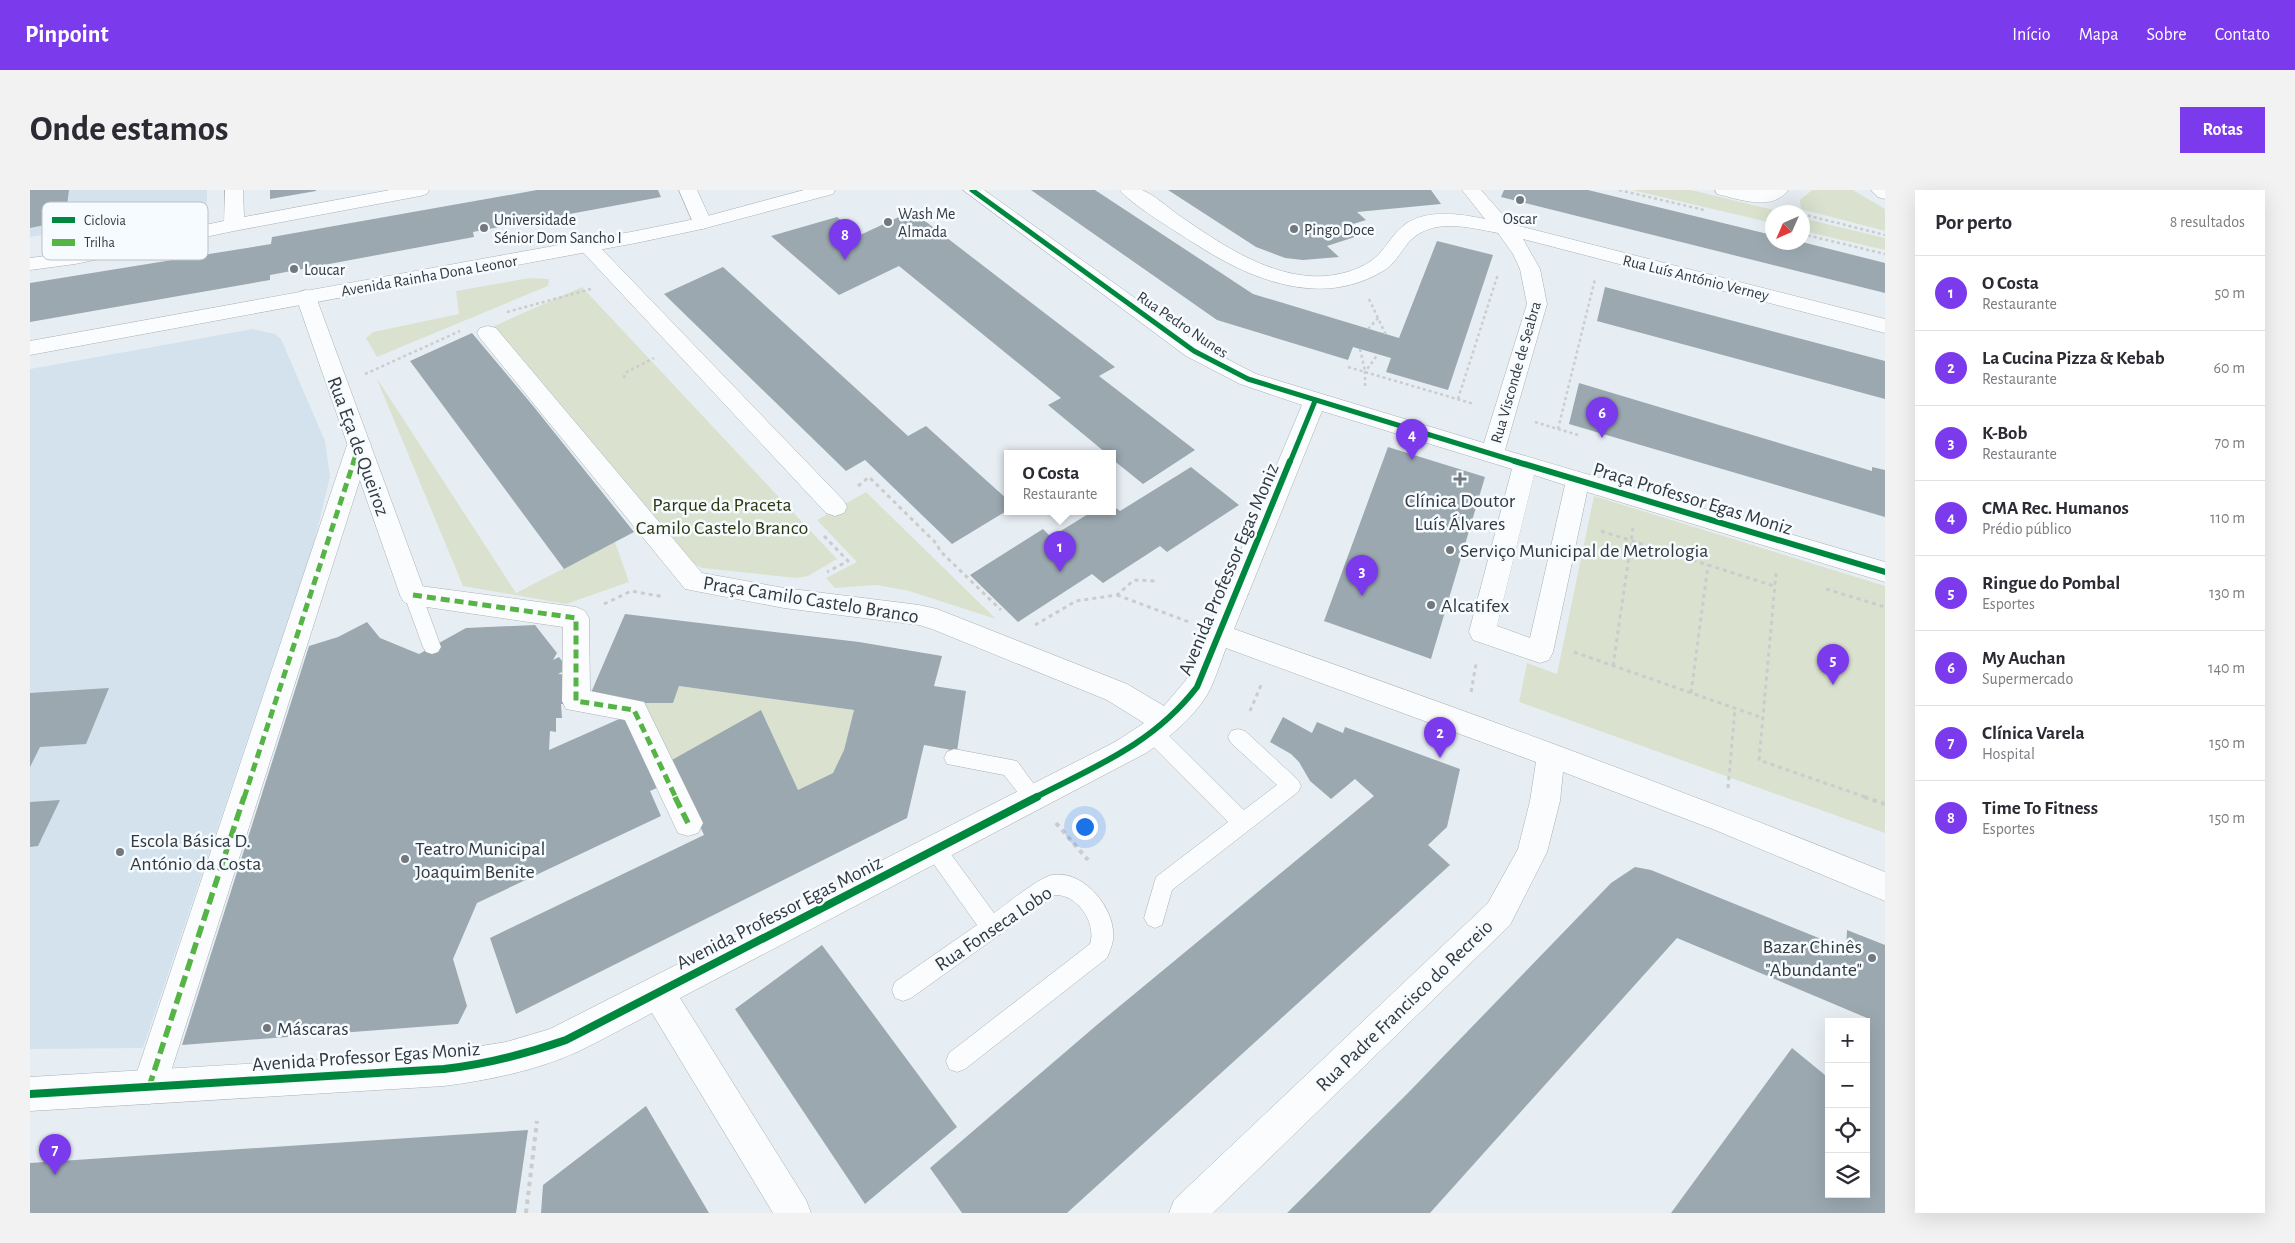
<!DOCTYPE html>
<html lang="pt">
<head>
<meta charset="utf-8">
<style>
	:root { --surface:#fff; --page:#f2f2f3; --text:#2b2b33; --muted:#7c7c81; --line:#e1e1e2; --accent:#7c3aed }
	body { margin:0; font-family:"Alegreya Sans",sans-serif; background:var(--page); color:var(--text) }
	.controls { position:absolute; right:15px; bottom:15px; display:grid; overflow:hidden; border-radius:0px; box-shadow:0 5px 20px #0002 }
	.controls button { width:45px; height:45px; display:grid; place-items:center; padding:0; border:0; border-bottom:1px solid var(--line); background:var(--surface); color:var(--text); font:25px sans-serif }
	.compass { position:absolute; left:1735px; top:15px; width:45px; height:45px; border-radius:50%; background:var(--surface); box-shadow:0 5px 20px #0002; rotate:225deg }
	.you { position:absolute; left:1054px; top:636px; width:18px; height:18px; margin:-12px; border:4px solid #fff; border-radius:50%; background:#1a73e8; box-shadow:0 0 0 8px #1a73e833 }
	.badge { display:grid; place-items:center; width:32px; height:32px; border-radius:50%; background:var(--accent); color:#fff; font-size:16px; font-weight:700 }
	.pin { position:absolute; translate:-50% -41px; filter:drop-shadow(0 1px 2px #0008) }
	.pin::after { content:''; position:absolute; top:26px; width:18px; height:15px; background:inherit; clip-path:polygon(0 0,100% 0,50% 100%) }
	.popup { position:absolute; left:974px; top:260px; width:112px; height:65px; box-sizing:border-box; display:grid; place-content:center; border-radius:0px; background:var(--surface); filter:drop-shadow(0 1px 4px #0005); font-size:16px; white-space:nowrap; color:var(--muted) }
	.popup b { font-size:19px; color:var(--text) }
	.popup::after { content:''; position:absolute; left:50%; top:100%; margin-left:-10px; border:10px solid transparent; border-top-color:var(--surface) }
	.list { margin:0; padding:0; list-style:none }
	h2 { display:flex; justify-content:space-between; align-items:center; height:65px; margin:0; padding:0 20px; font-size:21px }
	h2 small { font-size:16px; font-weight:400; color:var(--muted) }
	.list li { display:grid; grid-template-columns:32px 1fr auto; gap:15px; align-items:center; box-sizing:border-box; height:75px; padding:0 20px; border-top:1px solid var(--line) }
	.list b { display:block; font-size:19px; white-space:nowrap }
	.list p { margin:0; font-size:16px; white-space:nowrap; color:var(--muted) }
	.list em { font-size:16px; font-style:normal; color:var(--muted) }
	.icon { flex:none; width:28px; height:28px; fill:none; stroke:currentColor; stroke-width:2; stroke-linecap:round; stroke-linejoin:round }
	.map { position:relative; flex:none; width:1855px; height:1023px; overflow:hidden; border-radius:0px }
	header { display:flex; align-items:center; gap:30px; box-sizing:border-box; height:70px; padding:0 25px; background:var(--accent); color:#fff }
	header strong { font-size:24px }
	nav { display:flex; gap:28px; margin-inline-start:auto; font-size:18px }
	.intro { display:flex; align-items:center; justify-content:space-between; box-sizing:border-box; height:120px; padding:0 30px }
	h1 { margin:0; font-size:35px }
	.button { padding:12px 22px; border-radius:0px; background:var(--accent); color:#fff; font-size:18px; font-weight:700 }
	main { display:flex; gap:30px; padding:0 30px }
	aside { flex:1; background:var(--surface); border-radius:0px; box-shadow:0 5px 20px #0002 }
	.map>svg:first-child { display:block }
	.built { fill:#d3e2ec }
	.green { fill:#dae2cf }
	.building { fill:#9ba8b0 }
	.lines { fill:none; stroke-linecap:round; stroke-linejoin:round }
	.service-casing { stroke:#a9afb3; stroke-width:1 }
	.pedestrian-casing { stroke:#a9afb3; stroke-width:1 }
	.minor-casing { stroke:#a9afb3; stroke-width:1 }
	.secondary-casing { stroke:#a9afb3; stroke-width:1 }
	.path-far2 { stroke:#caccce; stroke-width:2.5; stroke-dasharray:3 3; stroke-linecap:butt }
	.path-far1 { stroke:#caccce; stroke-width:3; stroke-dasharray:4 4; stroke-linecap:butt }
	.path { stroke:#caccce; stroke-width:4; stroke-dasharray:4.5 4.5; stroke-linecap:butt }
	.service { fill:#fbfcfd; fill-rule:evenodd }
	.pedestrian { fill:#fbfcfd; fill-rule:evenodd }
	.minor { fill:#fbfcfd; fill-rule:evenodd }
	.secondary { fill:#fbfcfd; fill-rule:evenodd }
	.quiet-far2 { stroke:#56b346; stroke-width:4; stroke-dasharray:8 4; stroke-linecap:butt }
	.quiet-far1 { stroke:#56b346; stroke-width:5; stroke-dasharray:9 5; stroke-linecap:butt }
	.quiet { stroke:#56b346; stroke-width:5.5; stroke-dasharray:12 5.5; stroke-linecap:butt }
	.cycleway-far2-casing { stroke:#f5fbff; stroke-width:8 }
	.cycleway-far1-casing { stroke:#f5fbff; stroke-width:9 }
	.cycleway-casing { stroke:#f5fbff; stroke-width:11 }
	.cycleway-far2 { stroke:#00873e; stroke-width:5 }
	.cycleway-far1 { stroke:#00873e; stroke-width:6 }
	.cycleway { stroke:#00873e; stroke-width:8 }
	.poi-dot { fill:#73787d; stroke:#f5fbff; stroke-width:2 }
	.labels { text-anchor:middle; stroke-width:5; stroke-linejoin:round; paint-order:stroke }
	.far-poi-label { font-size:16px; fill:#34393d; stroke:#f5fbff; text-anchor:start }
	.far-street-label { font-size:16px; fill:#34393d; stroke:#f5fbff }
	.street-label { font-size:20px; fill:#34393d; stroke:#f5fbff }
	.poi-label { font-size:20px; fill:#34393d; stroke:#f5fbff; text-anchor:start }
	.park-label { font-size:20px; fill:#2f350c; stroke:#f5fbff }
	.key { fill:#f5fbff; stroke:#bbc1c5; stroke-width:1 }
	.key-label { font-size:14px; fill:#34393d }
</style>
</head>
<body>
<header>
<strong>Pinpoint</strong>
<nav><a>Início</a><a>Mapa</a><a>Sobre</a><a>Contato</a></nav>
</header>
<div class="intro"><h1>Onde estamos</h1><a class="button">Rotas</a></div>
<main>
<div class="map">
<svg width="1855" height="1023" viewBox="0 0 1855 1023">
	<rect width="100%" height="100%" fill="#e7eef3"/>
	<path class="built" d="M0,0H177V15L169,19L0,47Z
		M223,139L245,144L251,149L295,251L300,287L284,353L113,858L0,859V179Z"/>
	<path class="green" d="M1602,0H1661L1752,22H1742V33Z
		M1782,0H1823L1855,19V41L1771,19L1770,10Z
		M1772,28L1855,48V60L1773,41Z
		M500,88L519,89L518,96L347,167L336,148L343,142L429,124L426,101Z
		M552,97L807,369L778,386L766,388L672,378L664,374L464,136Z
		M346,187L486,403L585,352L599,392L536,414L433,396Z
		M836,302L966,429L879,401L847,395L805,398L796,388L827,372L787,330Z
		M1564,306L1855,396V643L1489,512L1497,473L1527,484Z
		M649,496L824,520L814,560L803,583L768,600L731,521L640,571L613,513H643Z"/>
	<path class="building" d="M0,0H39L35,31L0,38Z
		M240,0H286V1L240,9Z
		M507,0H628L631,7L443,42L444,47L240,85V90L0,132V93L241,54L242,47Z
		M1001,0H1065L1223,104L1369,148L1407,51L1463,65L1418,200L1356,182L1361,168L1323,157L1318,170L1187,130Z
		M1138,0H1401L1411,14L1327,22L1336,30L1323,34L1334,44L1297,56L1309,67L1273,70L1255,68L1226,57Z
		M1474,0H1558L1742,45V52H1772L1855,73V103L1471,7Z
		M882,21L1085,177L1069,186L1165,260L1113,294L1082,269V263H1076L1018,215L1031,208L869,76L809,105L741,46L807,27L830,45Z
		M693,77L878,246L896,236L978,310V320L922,354L835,270L816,281L634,104Z
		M1575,97L1855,171V209L1567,131Z
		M442,143L504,217L604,342L534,379L380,171Z
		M1549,193L1842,281V277L1855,280V327L1539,234Z
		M1358,257L1455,287L1401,469L1294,431Z
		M1161,277L1209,315L1137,362L1130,356L1073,393L1062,384L988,432L940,385L1013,339L1021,347L1063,321H1082V315L1090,321Z
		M595,424L829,452L912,466L904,496L936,501L927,561L894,555L877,628L486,824L460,748L674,645L640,571L731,520L768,600L803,583L814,560L824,520L649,496L643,513H613L560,505Z
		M337,432L350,448L389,464L436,438L505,435L527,463L523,470L529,467L538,479L528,484L538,485L537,514H531L532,528H526V542L520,541L519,560L596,526L629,597L620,601L631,626L447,713L423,769L437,816L428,834L152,855L279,456L308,447Z
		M79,498L56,554L10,557L0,577V503Z
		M1253,527L1282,543L1287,532L1313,543L1315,537L1430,579L1417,637L1398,655L1420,675L1037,1023H932L900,978L1068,834L1344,606L1325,589L1301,609L1280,591L1269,572L1261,564L1240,552Z
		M30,610L8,656L0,657V612Z
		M1605,677L1621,680L1816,759L1817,740L1855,755V1023H1641L1762,858L1795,885L1799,881V1004H1836V832H1834L1837,828L1647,748L1400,1023H1257L1377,904L1581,693Z
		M792,755L927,937L835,1014L705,819Z
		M616,916L679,1023H511L513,995Z
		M498,940L486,1023H0V973Z"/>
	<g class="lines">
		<defs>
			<path id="service" d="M383,398L389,400L392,405L411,457L408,462L402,464L396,462L393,457L374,405L377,400Z
				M1124,536L1131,538L1214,620L1247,595L1201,553L1198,547L1201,541L1208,539L1215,541L1268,590L1271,596L1268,602L1142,700L1132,735L1125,738L1118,735L1114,728L1126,687L1198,632L1117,550L1114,544L1117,538Z
				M924,559L987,571L1014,608L1011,614L1004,617L997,614L974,585L917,574L914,568L917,562Z
				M905,650L912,652L964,723C977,714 1008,688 1022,685C1054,679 1087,720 1083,750C1082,756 1079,763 1077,768L935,879L927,882L919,879L916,871L919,863L1060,754C1067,733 1047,704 1025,705L881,808L873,811L865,808L862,800L865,792L947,735L898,666L895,659L898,652Z"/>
			<path id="pedestrian" d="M329,247L337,249L341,255L136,897L131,909L119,914L107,909L102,897L317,255L321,249Z
				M383,395L546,417L555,421L559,428L560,501L614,512L673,633L668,643L658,646L648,643L595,530L536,519L532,511L533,437L383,415L374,412L370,405L374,398Z"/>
			<path id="minor" d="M195,0H213L214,27L360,0H399L397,4L390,6L204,41L45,74L0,80V68L45,62L194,31Z
				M649,0H667L682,33L679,37L672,39L665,37Z
				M933,0H954L1172,156L1226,184L1454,253L1497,114L1490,79L1483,64L1468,43C1437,37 1401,27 1378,53C1370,63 1364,75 1353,81C1290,119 1219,89 1164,53C1148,43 1099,13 1090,0C1096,0 1106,0 1112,0C1125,5 1138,18 1150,26C1188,52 1231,82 1279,86C1302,88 1333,81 1349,64C1358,54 1365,41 1377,33C1399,19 1431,24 1455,29L1432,0H1451L1481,34L1855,129V143L1493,49L1510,79L1517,114L1475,260L1855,372V392L1557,302L1523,462L1519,470L1510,473L1443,450L1439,442L1482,279L1292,221L1204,439C1423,516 1640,595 1855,682V711L1685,640L1533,582L1530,611L1517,662L1480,735L1183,1023H1139L1144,1010L1458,713L1488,659L1500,611L1506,572L1196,458C1190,473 1185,491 1177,505C1162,529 1140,547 1116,563L650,808L776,1010L781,1023H743L622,823C597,836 572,850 547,862C505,881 459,890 414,896L0,921V887L414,862L476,852L520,839L1085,552L1114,533L1077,510L902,439L889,435L754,418L655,399L450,148L447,143L450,138L458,136L466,138L672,383L754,398L889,415L907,419L1097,494L1134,516L1156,490L1272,215L1210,194L1156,166ZM1504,285L1535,295L1500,448L1467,436Z
				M1685,0H1758C1743,22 1708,9 1687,4Z
				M1841,0H1855V9L1848,7Z
				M558,50L565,52L814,311L817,317L814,323L805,326L796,323L551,60L548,56L551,52Z
				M276,100L283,102L286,107L396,405L392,412L383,415L374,412L370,405L266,107L269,102Z"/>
			<path id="secondary" d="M774,0H805L803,4L672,39L606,53L0,165V151L606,41L670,28Z"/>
		</defs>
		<use href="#service" class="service-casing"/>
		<use href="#pedestrian" class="pedestrian-casing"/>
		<use href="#minor" class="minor-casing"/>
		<use href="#secondary" class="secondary-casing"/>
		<path class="path-far2" d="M1589,0L1674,20
			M1772,24L1855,45
			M1772,44L1855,64
			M1339,109L1356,145
			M477,122L561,99
			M1338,139L1348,128
			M1330,159L1335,181
			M1318,177L1444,214
			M335,184L430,141
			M594,188L595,183L624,168
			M1335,196V182L1348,164
			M1428,209L1468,84
			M1505,232L1548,245
			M1528,239L1565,89"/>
		<path class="path-far1" d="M828,296L839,287L907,354L910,361L971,420
			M1571,341L1744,396
			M794,346L818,371L797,382
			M1746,383L1729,570L1838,608
			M1796,399L1855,417
			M1087,405L1159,432
			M574,414L601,401L629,406L634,404
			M1005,435L1046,411L1087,405L1104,390L1127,391
			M1544,462L1733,528
			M1583,476L1603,338
			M1441,502L1446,474
			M1661,503L1678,375
			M1220,521L1232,493
			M1698,598L1705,519"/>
		<path class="path" d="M1834,607L1855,614
			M1026,633L1058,670
			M496,1023L507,931"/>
		<use href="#service" class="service"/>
		<use href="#pedestrian" class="pedestrian"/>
		<use href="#minor" class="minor"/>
		<use href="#secondary" class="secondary"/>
		<path class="quiet-far2" d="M323,272L329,255"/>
		<path class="quiet-far1" d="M383,405L546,428V511L604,520L646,608
			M214,608L324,271"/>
		<path class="quiet" d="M645,607L658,633
			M119,897L214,607"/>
		<defs>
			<path id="cycleway-far2" d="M942,0L1164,161L1218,189L1488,272
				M1260,272L1285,211"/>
			<path id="cycleway-far1" d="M1484,271L1855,382
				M1004,608C1066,576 1123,554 1167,497L1260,271"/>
			<path id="cycleway" d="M0,904L414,879C456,874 496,864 536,850L1007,607"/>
		</defs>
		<use href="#cycleway-far2" class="cycleway-far2-casing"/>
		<use href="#cycleway-far1" class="cycleway-far1-casing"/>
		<use href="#cycleway" class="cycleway-casing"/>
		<use href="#cycleway-far2" class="cycleway-far2"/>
		<use href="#cycleway-far1" class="cycleway-far1"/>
		<use href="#cycleway" class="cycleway"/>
	</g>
	<g class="poi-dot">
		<circle cx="1490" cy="10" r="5"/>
		<circle cx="858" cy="32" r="5"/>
		<circle cx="454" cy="38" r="5"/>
		<circle cx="1264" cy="39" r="5"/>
		<circle cx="264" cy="79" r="5"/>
		<path d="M1427.5 281.5h5v5h5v5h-5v5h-5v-5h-5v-5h5z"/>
		<circle cx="1420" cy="360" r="5"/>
		<circle cx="1401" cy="415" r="5"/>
		<circle cx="90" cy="662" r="5"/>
		<circle cx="375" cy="669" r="5"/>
		<circle cx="1842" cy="768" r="5"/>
		<circle cx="237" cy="838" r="5"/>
	</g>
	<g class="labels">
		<g class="far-poi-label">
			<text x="868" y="29">Wash Me<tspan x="868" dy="18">Almada</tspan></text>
			<text x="1490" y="34" text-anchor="middle">Oscar</text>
			<text x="464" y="35">Universidade<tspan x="464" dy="18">Sénior Dom Sancho I</tspan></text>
			<text x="1274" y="45">Pingo Doce</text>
			<text x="274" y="85">Loucar</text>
		</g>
		<g class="far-street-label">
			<text transform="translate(399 85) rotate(-10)" y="6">Avenida Rainha Dona Leonor</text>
			<text transform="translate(1666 87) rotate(14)" y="6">Rua Luís António Verney</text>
			<text transform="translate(1153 134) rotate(34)" y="6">Rua Pedro Nunes</text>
			<text transform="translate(1485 182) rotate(-74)" y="6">Rua Visconde de Seabra</text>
		</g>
		<g class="street-label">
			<text transform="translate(329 256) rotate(70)" y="7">Rua Eça de Queiroz</text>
			<text transform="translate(1663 308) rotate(17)" y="7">Praça Professor Egas Moniz</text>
			<text transform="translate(1198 379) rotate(-67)" y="7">Avenida Professor Egas Moniz</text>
			<text transform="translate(781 409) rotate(9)" y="7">Praça Camilo Castelo Branco</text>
			<text transform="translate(749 722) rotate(-27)" y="7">Avenida Professor Egas Moniz</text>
			<text transform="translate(963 738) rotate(-34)" y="7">Rua Fonseca Lobo</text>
			<text transform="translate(1374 815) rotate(-44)" y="7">Rua Padre Francisco do Recreio</text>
			<text transform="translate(336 866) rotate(-4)" y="7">Avenida Professor Egas Moniz</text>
		</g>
		<g class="poi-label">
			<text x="1430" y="317" text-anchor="middle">Clínica Doutor<tspan x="1430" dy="23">Luís Álvares</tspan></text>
			<text x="1430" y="367">Serviço Municipal de Metrologia</text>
			<text x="1411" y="422">Alcatifex</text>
			<text x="100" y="657">Escola Básica D.<tspan x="100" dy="23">António da Costa</tspan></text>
			<text x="385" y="665">Teatro Municipal<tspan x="385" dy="23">Joaquim Benite</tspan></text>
			<text x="1832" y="763" text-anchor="end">Bazar Chinês<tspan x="1832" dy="23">"Abundante"</tspan></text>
			<text x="247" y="845">Máscaras</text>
		</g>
		<g class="park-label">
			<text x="692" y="321">Parque da Praceta<tspan x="692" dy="23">Camilo Castelo Branco</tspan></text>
		</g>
	</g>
	<rect x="12" y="12" width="166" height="58" rx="8" class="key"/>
	<rect x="22" y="27" width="23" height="6" fill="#00873e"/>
	<rect x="22" y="49" width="23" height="7" fill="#56b346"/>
	<g class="key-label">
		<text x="54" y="35">Ciclovia</text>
		<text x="54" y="57">Trilha</text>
	</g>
</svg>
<div class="controls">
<button>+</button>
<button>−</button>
<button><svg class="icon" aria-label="locate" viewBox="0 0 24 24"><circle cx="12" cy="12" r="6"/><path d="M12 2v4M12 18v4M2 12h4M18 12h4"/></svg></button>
<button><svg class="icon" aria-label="layers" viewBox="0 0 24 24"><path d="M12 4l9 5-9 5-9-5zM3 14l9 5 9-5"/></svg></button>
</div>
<svg class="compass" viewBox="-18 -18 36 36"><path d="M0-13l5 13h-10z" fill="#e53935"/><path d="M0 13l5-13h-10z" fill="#7c7c81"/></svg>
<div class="you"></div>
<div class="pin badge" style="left:1030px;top:382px">1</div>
<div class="popup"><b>O Costa</b>Restaurante</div>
<div class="pin badge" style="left:1410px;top:568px">2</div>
<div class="pin badge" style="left:1332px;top:406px">3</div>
<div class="pin badge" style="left:1382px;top:270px">4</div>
<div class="pin badge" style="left:1803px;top:495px">5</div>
<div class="pin badge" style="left:1572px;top:248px">6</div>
<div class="pin badge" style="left:25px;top:985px">7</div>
<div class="pin badge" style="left:815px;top:70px">8</div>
</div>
<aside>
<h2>Por perto<small>8 resultados</small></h2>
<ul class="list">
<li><span class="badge">1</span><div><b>O Costa</b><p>Restaurante</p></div><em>50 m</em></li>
<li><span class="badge">2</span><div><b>La Cucina Pizza &amp; Kebab</b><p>Restaurante</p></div><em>60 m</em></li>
<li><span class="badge">3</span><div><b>K-Bob</b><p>Restaurante</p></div><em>70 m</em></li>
<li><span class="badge">4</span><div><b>CMA Rec. Humanos</b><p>Prédio público</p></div><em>110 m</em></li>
<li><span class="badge">5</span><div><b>Ringue do Pombal</b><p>Esportes</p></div><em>130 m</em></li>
<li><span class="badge">6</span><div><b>My Auchan</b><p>Supermercado</p></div><em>140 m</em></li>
<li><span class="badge">7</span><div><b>Clínica Varela</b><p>Hospital</p></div><em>150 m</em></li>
<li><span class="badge">8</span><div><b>Time To Fitness</b><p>Esportes</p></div><em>150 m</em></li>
</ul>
</aside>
</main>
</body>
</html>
